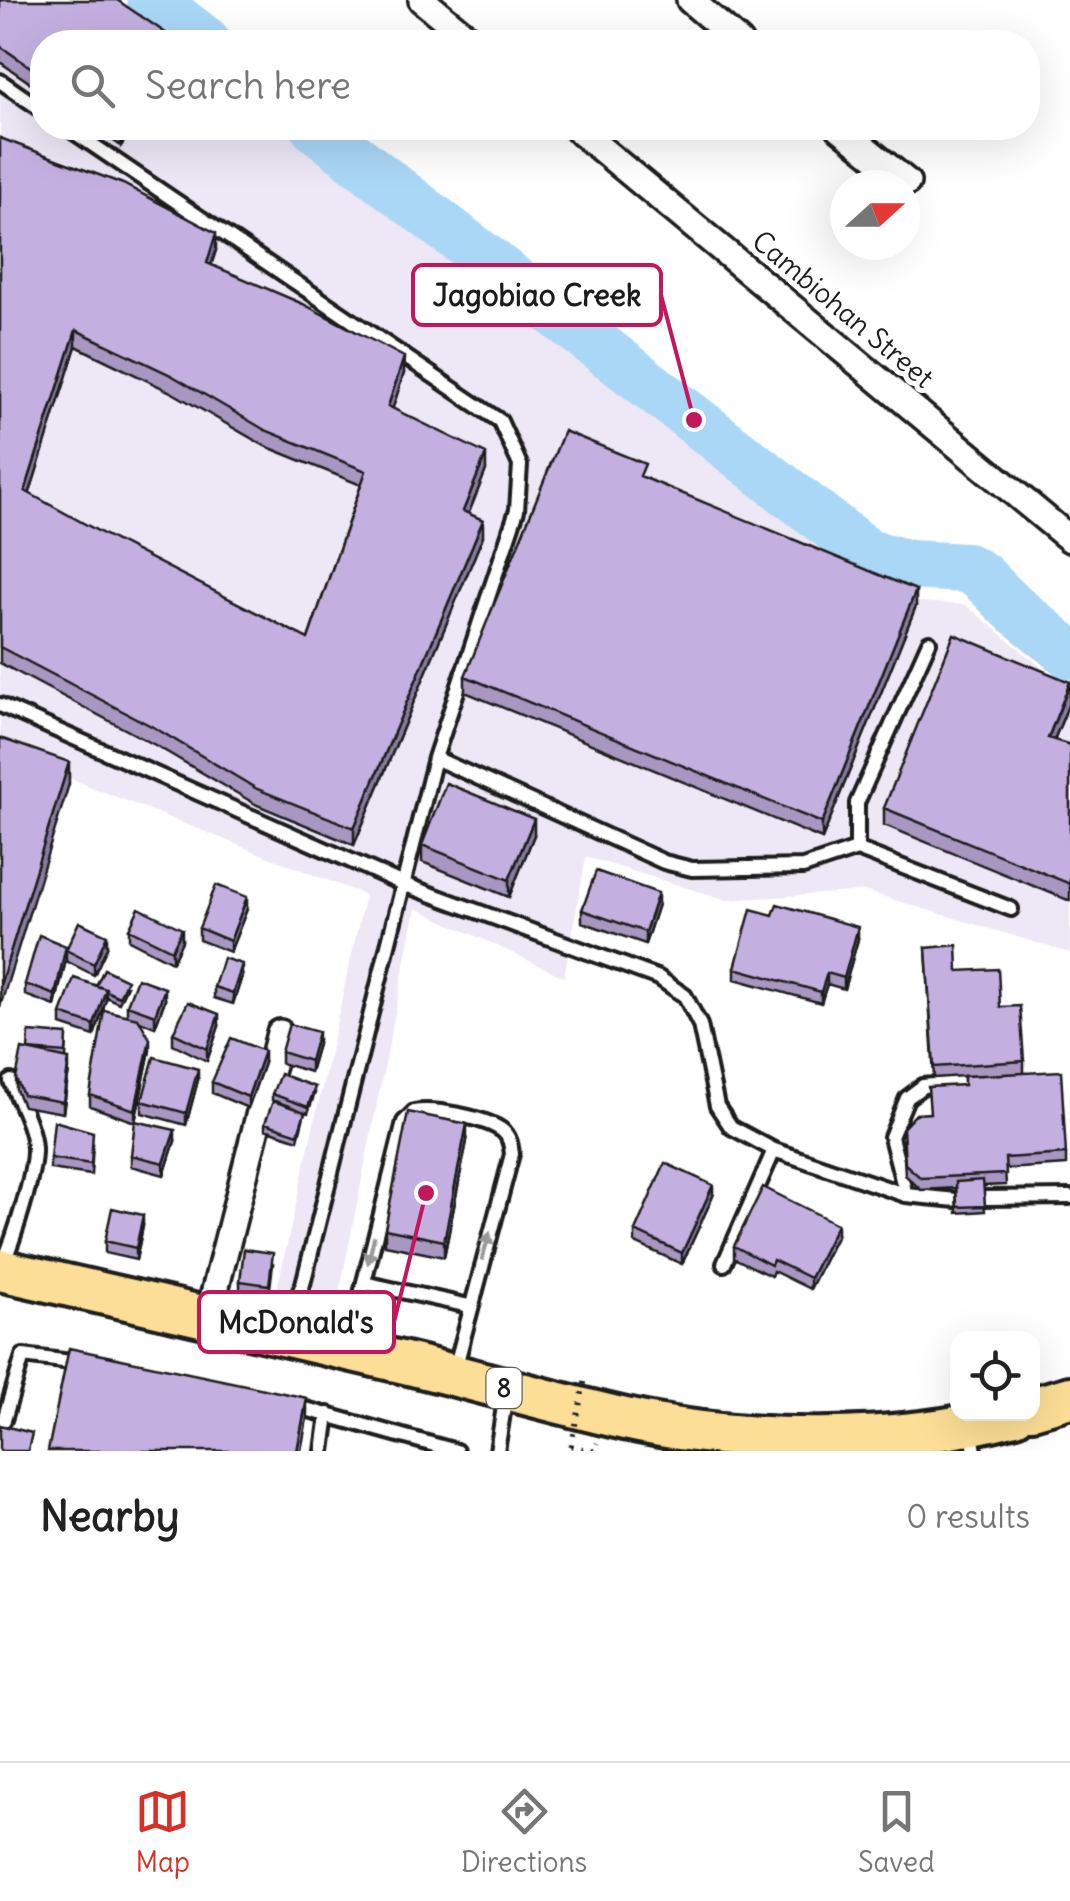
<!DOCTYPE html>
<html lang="en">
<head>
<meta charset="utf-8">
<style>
	:root { --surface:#fff; --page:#f6f6f6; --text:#222; --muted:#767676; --line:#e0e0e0; --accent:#d93025 }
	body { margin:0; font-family:Delius,sans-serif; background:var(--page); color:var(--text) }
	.controls { position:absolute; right:30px; bottom:30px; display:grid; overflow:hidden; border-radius:20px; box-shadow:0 10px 40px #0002 }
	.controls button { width:90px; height:90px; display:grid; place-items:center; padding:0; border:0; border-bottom:2px solid var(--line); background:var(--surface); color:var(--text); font:50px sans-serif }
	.compass { position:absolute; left:830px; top:170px; width:90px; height:90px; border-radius:50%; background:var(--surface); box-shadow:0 10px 40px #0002; rotate:69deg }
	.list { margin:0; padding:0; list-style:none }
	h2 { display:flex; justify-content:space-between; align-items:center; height:130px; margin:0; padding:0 40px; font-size:42px }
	h2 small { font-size:32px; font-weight:400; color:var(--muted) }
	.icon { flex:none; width:55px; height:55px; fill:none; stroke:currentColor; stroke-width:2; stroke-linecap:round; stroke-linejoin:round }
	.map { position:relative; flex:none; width:1070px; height:1451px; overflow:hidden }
	.search { position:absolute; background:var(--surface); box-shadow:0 10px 40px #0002; left:30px; right:30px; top:30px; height:110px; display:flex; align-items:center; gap:25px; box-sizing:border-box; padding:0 35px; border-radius:40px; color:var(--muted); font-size:38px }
	.sheet { height:310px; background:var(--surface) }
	nav { display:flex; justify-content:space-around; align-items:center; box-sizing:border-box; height:140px; border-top:2px solid var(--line); background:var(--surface); font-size:28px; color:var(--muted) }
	nav a { display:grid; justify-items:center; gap:5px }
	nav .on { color:var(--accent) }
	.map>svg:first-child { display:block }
	.built { fill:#ede7f6 }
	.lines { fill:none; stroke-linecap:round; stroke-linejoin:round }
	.river { stroke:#aad7f6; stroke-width:50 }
	.lane-casing { stroke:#1c1c1c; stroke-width:20 }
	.street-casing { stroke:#1c1c1c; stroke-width:32 }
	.primary-casing { stroke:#1c1c1c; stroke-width:48 }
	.path { stroke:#1c1c1c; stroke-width:5; stroke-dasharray:2.5 8; stroke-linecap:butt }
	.lane { stroke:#fff; stroke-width:12 }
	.street { stroke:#fff; stroke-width:25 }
	.primary { stroke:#fcde96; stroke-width:40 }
	.path-bridge { stroke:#1c1c1c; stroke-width:5; stroke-dasharray:2.5 8; stroke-linecap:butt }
	.wall { fill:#a897c1; stroke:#1c1c1c; stroke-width:2.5; fill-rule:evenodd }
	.shaded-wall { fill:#887b9d; stroke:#1c1c1c; stroke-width:2.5 }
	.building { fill:#c3b0e0; stroke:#1c1c1c; stroke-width:2.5; fill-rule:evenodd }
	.oneway { fill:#999 }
	.labels { text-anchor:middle; stroke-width:10; stroke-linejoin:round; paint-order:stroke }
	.shield { fill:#fff; stroke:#606060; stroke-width:2.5 }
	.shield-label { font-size:25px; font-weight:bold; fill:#1c1c1c }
	.street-label { font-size:28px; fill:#1c1c1c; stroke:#fff }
	.leader { fill:none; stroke:#c2185b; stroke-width:4 }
	.callout-dot { fill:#c2185b; stroke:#fff; stroke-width:4 }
	.callout { fill:#fff; stroke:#c2185b; stroke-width:4 }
	.callout-label { font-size:30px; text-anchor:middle; font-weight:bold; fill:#1c1c1c }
</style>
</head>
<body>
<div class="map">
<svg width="1070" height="1451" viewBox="0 0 1070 1451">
	<rect width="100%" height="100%" fill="#fff"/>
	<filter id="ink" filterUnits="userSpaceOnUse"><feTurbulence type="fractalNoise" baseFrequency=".01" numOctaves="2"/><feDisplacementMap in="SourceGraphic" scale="20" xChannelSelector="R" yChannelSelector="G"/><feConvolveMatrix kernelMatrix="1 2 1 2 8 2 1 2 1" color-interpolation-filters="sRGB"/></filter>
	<g filter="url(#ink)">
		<path class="built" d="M0,0L42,42V128H281L919,602L966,605L1070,691V953L865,891L727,900L586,857L564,977L416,908L334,1319L273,1307L365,895L13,756L0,797Z"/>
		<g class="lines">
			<path class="river" d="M152,0L206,42
				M316,128L867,553L908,565L967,568L981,576L1011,606L1070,654"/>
			<defs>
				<path id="lane" d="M0,81L42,110
					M68,128L500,421L520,465L517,510L435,758
					M0,705L403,884L659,978L685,996L700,1025L717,1106L731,1127L774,1150L906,1195L956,1200
					M857,849V803L929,642
					M906,1195L891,1137L907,1098L923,1086L978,1081
					M983,1198L1070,1197
					M3,1263C14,1239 35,1173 34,1148C33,1126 19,1102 11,1081
					M724,1264L774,1150
					M364,1283L469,1306
					M284,1328L303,1284L435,758L664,862L692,869L803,867L857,849L1011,909
					M349,1342L404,1122L414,1112C434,1108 487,1118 503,1131C510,1137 511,1146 512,1154L454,1373
					M295,1406L456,1451
					M4,1420L23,1356L79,1363
					M971,1429L975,1451
					M323,1451L328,1414
					M497,1451L506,1394"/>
				<path id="street" d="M422,0L473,42
					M690,0L739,42
					M576,128L1070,539
					M840,128L907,182
					M208,1318L280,1033"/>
				<path id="primary" d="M0,1270C135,1301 270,1331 405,1363C479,1381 551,1402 625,1419C742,1445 899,1446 1015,1414
					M1032,1408L1070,1397"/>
			</defs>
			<use href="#lane" class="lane-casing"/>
			<use href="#street" class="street-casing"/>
			<use href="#primary" class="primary-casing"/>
			<path class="path" d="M571,1446L594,1451L597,1443"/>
			<use href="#lane" class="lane"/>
			<use href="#street" class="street"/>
			<use href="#primary" class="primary"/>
			<path class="path-bridge" d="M571,1446L586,1376"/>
		</g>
		<path class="wall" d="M0,0L42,42V91L0,62Z
			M95,128H134L121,146Z
			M0,138L216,250L211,265L404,373L392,408L486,470L468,514L483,536L354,845L257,805L155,745L0,663ZM76,346L171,392L265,446L361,485L308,639L114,540L29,494Z
			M645,478L916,606L822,839L465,692V676Z
			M1070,682V701L1054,740L1070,745V901L884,825V808Z
			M534,835L509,897L422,862V845Z
			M658,904L645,944L582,922V910Z
			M247,909L230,952L199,940V928Z
			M129,929L182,941L172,962L129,940Z
			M858,939L844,989L827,984L821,1003L735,979V968Z
			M66,946L107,947L94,975L66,961V960L55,1006L25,995V984Z
			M926,948L958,971L1000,1007L1024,1061V1072L1066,1154V1165L1005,1169L1006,1185L983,1186L985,1211L957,1213L956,1188L921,1190L905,1175L903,1139L929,1113L964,1085V1076L934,1078Z
			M242,976L233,1004L214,998V987Z
			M96,986H127L119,1003L106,997L94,1036L61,1025V1014Z
			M165,1000L155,1027L140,1021L150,1050L135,1122L90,1106V1095L127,1015V1005Z
			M219,1026L207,1061L173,1044V1033Z
			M67,1035L66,1058L69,1070L63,1113L23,1106L16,1090V1079L28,1050Z
			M318,1044L310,1072L281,1063V1052Z
			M264,1063L248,1108L212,1093V1082Z
			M198,1080L186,1125L142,1113V1101Z
			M315,1093L308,1113L305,1112L298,1140L265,1129V1123L292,1107L272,1100V1094Z
			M175,1141L164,1175L131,1166V1155Z
			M467,1141L444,1257L385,1245V1229Z
			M93,1144L91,1175L50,1169V1158Z
			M713,1196L682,1264L635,1243V1231Z
			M143,1226L136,1260L105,1253V1241Z
			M837,1235L810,1289L773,1271L771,1276L734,1258V1246Z
			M273,1264L269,1296L240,1292V1281Z"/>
		<path class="shaded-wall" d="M122,128H134L121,146V129Z
			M216,233V250L207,279V263Z
			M76,330V346L25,508V491Z
			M404,357V373L388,423V406Z
			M486,454V470L463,528V511Z
			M483,520V536L354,845V828Z
			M916,590V606L822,839V823Z
			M1070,684V701L1048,754V738Z
			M69,762V784L0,1007V985Z
			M534,819V835L509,897V880Z
			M658,893V904L645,944V932Z
			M247,897V909L230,952V941Z
			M858,927V939L844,989V978Z
			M182,929V941L172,962V950Z
			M107,935V947L94,975V964Z
			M66,946V960L55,1006V995Z
			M242,964V976L233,1004V993Z
			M827,973V984L821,1003V992Z
			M165,988V1000L155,1027V1015Z
			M106,989V1000L94,1036V1025Z
			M219,1014V1026L207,1061V1049Z
			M318,1032V1044L310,1072V1061Z
			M150,1039V1050L135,1122V1110Z
			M264,1051V1063L248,1108V1097Z
			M69,1059V1070L63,1113V1102Z
			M198,1069V1080L186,1125V1113Z
			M467,1124V1141L444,1257V1241Z
			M175,1130V1141L164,1175V1163Z
			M713,1185V1196L682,1264V1253Z
			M143,1215V1226L136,1260V1248Z
			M837,1224V1235L810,1289V1278Z
			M307,1398V1419L301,1451H297Z"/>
		<path class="building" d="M0,0H117L179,42H42V75L0,46Z
			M0,138L123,184L216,233L207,263L303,304L404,357L388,406L486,454L463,511L483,520L354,828L257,789L155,728L0,647ZM76,330L171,375L265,430L366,471L308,639L114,540L25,491Z
			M564,431L645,464L640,476L916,590L822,823L465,676Z
			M954,634L1070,682L1048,738L1070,745V884L884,808Z
			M0,738L69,762L0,985Z
			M446,783L534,819L509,880L422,845Z
			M596,871L658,893L645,932L582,910Z
			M216,885L247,897L230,941L199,928Z
			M777,904L858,927L844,978L827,973L821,992L735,968L751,909L773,915Z
			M139,908L182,929L172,950L129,929Z
			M79,922L107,935L94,964L66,950Z
			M39,935L66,946L55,995L25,984Z
			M957,945L958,971L998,969L1000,1007L1020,1006L1024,1061L934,1067L926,948Z
			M223,958L242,964L233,993L214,987Z
			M104,969L127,980L119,997L106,991V989L96,986Z
			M74,978L106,989L94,1025L61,1014Z
			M137,978L165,988L155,1015L127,1005Z
			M188,1002L219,1014L207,1049L173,1033Z
			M104,1010L138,1018L150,1039L135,1110L90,1095Z
			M289,1024L318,1032L310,1061L281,1052Z
			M29,1032L67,1035L66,1053L28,1050Z
			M231,1038L264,1051L248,1097L212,1082Z
			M22,1049L69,1059L63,1102L23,1095L16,1079Z
			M154,1057L198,1069L186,1113L142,1101Z
			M1061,1071L1066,1154L1005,1158L1006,1174L921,1178L905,1164L903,1128L916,1114L930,1113L928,1087L964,1085V1076Z
			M280,1074L315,1087L308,1107L272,1094Z
			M273,1101L305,1112L298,1134L265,1123Z
			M408,1112L467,1124L444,1241L385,1229Z
			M54,1121L93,1132L91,1164L50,1158Z
			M135,1121L175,1130L164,1163L131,1155Z
			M665,1163L713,1185L682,1253L635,1231Z
			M983,1180L985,1206L957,1207L956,1182Z
			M763,1187L837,1224L810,1278L773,1260L771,1265L734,1246Z
			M112,1208L143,1215L136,1248L105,1241Z
			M244,1249L273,1253L269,1285L240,1281Z
			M69,1348L307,1398L297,1451H48Z
			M0,1425L32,1433L28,1451H0Z"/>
		<defs><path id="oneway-solid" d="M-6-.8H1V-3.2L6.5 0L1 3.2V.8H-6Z" transform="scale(2.5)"/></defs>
		<g class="oneway">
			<use href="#oneway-solid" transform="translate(486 1246) rotate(-74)"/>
			<use href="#oneway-solid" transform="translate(371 1250) rotate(103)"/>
		</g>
	</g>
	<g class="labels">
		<rect class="shield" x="486.5" y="1368" width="35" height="40" rx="8"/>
		<g class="shield-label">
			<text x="504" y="1397">8</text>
		</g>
		<g class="street-label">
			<text transform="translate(843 309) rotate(40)" y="10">Cambiohan Street</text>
		</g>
	</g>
	<path class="leader" d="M694 420L661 295M426 1193L394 1322"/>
	<g class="callout-dot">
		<circle cx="694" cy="420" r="10"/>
		<circle cx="426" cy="1193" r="10"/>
	</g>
	<g class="callout">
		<rect x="413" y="265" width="248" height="60" rx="10"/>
		<rect x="199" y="1292" width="195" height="60" rx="10"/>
	</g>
	<g class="callout-label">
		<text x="537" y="306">Jagobiao Creek</text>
		<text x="296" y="1333">McDonald's</text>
	</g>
</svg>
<div class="controls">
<button><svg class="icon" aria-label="locate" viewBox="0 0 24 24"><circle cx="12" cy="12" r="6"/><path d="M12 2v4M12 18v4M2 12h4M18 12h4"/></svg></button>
</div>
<svg class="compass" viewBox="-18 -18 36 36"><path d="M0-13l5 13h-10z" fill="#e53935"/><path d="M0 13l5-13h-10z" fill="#767676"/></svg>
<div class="search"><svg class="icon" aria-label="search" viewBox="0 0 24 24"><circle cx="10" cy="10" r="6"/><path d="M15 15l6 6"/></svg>Search here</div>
</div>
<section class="sheet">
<h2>Nearby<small>0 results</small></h2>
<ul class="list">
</ul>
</section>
<nav>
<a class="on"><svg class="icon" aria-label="map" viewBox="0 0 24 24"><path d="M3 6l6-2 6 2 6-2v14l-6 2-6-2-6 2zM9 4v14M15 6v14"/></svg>Map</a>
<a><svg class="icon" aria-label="directions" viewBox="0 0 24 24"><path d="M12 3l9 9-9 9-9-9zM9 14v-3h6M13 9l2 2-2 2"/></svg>Directions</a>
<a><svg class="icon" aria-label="saved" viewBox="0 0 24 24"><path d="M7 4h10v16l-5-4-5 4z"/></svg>Saved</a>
</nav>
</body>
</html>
